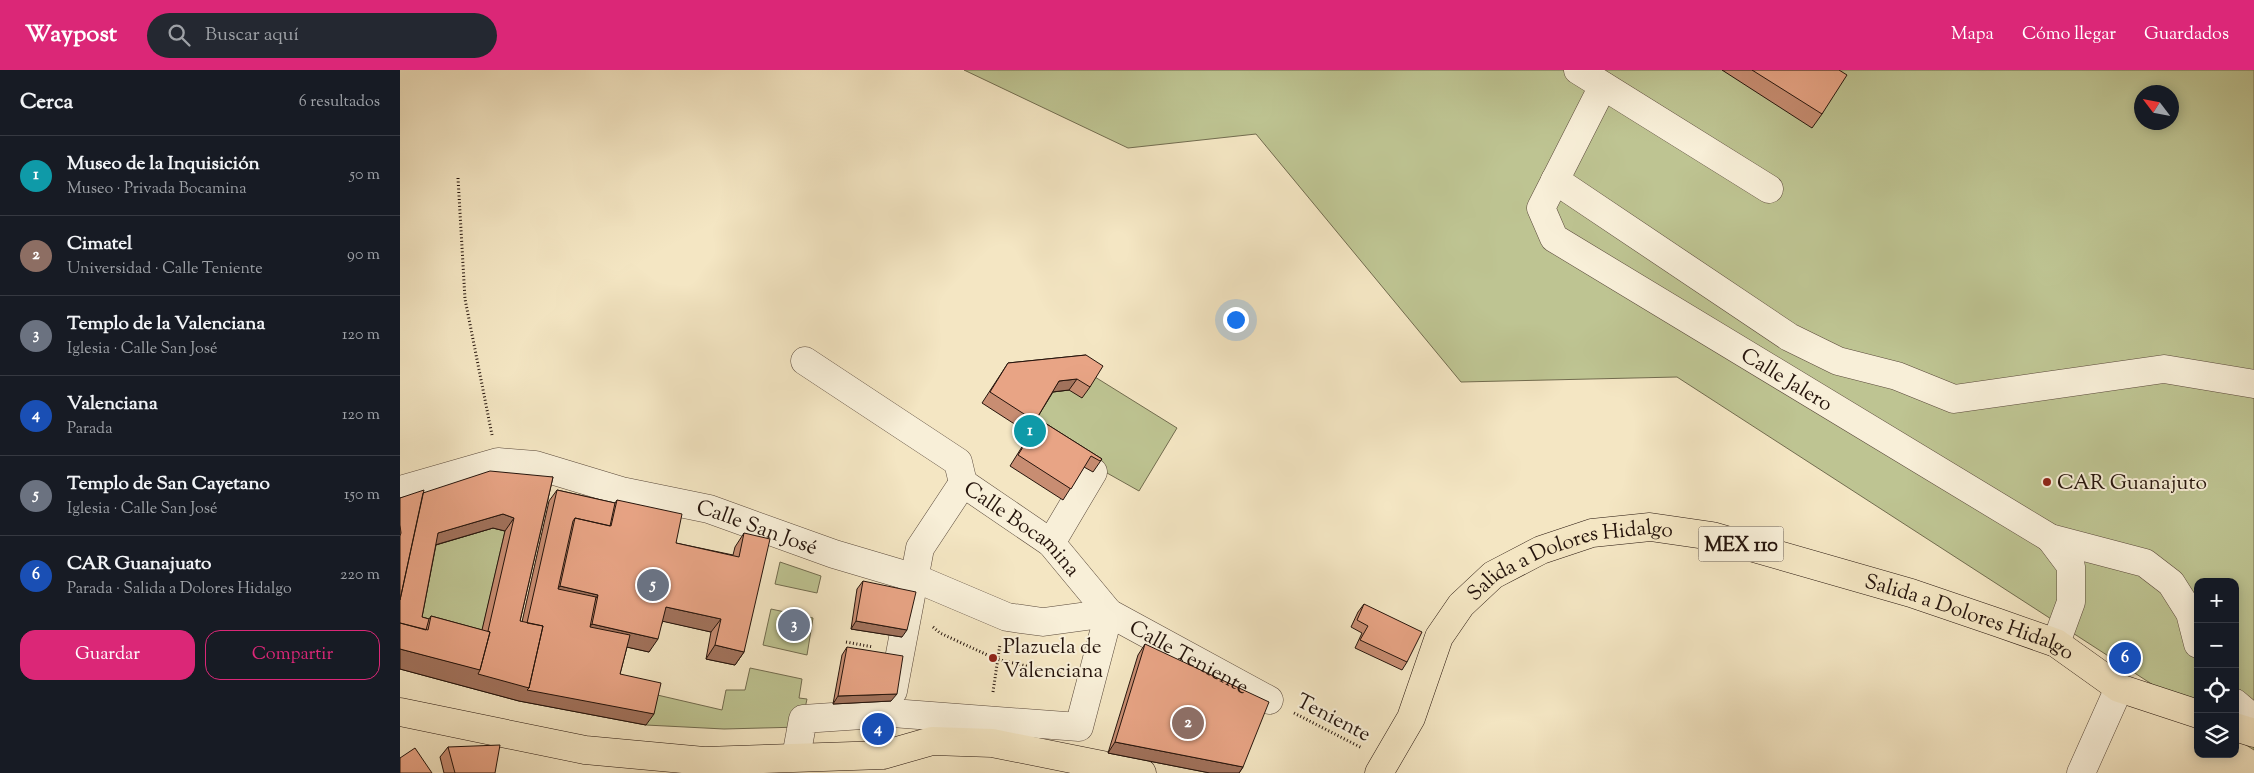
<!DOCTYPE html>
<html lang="es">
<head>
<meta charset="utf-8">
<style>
	:root { --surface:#171b24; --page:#242831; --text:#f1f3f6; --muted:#9ea1a6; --line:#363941; --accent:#db2777 }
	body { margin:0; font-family:"Sorts Mill Goudy",serif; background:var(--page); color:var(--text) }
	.controls { position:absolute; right:15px; bottom:15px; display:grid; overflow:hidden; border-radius:10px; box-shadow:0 2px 12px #0003 }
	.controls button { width:45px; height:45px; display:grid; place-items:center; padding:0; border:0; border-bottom:1px solid var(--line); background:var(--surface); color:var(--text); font:25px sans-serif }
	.compass { position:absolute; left:1734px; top:15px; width:45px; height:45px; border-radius:50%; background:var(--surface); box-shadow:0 2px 12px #0003; rotate:302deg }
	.you { position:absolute; left:835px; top:249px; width:18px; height:18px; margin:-12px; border:4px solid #fff; border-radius:50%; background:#1a73e8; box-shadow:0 0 0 8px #1a73e833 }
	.badge { display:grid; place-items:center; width:32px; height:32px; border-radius:50%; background:var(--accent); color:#fff; font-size:16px; font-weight:700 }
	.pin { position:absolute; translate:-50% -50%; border:2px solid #fff; box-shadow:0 1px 5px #0006 }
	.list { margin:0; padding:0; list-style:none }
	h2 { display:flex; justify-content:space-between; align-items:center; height:65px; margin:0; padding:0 20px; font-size:21px }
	h2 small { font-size:16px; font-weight:400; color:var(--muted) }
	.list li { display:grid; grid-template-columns:32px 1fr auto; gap:15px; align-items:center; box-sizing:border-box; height:80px; padding:0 20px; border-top:1px solid var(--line) }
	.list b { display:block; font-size:19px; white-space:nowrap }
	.list p { margin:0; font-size:16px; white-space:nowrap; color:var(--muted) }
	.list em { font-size:16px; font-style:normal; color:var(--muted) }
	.actions { display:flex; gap:10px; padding:15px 20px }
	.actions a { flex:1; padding:11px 0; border:1px solid var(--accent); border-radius:15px; text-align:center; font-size:18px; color:var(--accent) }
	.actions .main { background:var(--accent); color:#fff }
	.icon { flex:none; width:28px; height:28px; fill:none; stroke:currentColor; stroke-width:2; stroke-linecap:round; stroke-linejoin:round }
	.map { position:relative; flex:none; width:1854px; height:703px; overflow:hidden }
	header { display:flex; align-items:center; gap:30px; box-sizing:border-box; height:70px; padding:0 25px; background:var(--accent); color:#fff }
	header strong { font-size:24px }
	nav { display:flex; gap:28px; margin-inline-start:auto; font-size:18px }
	.search { width:350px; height:45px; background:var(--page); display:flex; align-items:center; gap:12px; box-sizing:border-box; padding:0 18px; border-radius:28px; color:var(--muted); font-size:19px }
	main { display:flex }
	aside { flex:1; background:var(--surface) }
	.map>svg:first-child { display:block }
	.green { fill:#bec492; stroke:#726c4f; fill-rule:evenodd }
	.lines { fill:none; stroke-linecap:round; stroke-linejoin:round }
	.minor-casing { stroke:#59483a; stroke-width:29 }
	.major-casing { stroke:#25140c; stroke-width:29 }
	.path { stroke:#25140c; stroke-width:3; stroke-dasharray:1 2.5; stroke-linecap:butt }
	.minor { stroke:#f8efd8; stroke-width:28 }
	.major { stroke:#f4e6c3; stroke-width:28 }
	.wall { fill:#c88d72; stroke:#25140c; fill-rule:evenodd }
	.shaded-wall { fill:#a2735d; stroke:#25140c }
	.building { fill:#e8a485; stroke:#25140c }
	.poi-dot { fill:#8f2418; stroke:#f8efd8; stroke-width:2 }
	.labels { text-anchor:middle; stroke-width:4; stroke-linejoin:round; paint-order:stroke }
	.shield { fill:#f8efd8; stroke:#645649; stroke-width:1 }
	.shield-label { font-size:20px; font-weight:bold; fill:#25140c }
	.street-label { font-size:21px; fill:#25140c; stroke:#f8efd8 }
	.poi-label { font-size:21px; fill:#25140c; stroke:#f8efd8; text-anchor:start }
</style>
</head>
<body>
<header>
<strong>Waypost</strong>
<div class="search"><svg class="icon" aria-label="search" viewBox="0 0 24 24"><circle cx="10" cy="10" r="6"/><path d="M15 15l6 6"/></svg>Buscar aquí</div>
<nav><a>Mapa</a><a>Cómo llegar</a><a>Guardados</a></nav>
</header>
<main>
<aside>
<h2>Cerca<small>6 resultados</small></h2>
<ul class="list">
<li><span class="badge" style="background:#0f9aa8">1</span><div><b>Museo de la Inquisición</b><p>Museo · Privada Bocamina</p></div><em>50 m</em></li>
<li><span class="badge" style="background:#8d6e63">2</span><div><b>Cimatel</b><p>Universidad · Calle Teniente</p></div><em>90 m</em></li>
<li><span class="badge" style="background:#6b7280">3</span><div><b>Templo de la Valenciana</b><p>Iglesia · Calle San José</p></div><em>120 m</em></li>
<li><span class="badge" style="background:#1a4fb4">4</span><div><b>Valenciana</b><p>Parada</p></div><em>120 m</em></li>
<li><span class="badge" style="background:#6b7280">5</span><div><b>Templo de San Cayetano</b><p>Iglesia · Calle San José</p></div><em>150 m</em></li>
<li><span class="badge" style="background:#1a4fb4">6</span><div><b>CAR Guanajuato</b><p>Parada · Salida a Dolores Hidalgo</p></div><em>220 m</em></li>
</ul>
<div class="actions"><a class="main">Guardar</a><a>Compartir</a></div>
</aside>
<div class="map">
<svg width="1854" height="703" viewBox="0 0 1854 703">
	<rect width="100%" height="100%" fill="#f4e6c3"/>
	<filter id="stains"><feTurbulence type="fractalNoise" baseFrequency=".004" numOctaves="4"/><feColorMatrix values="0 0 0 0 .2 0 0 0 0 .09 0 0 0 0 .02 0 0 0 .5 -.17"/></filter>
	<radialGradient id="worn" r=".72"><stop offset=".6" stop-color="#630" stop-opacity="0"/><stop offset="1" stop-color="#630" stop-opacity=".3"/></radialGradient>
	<path class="green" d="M564,0H1854V680L1835,668V512H1798V644L1277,307L1061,312L856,64L728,78ZM1742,22H1772V52H1742Z
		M695,307L777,358L739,421L629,359L652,322L669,320Z
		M93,458L105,461L78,579L13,561L28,477Z
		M380,492L421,506L417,523L375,514Z
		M371,539L413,548L407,585L363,575Z
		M350,598L402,609L399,628L407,629L401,657L324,659L246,655L253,624L322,640L326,620H345Z"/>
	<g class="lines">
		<defs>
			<g id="minor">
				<path d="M1178,0L1369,119"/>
				<path id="s1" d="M1203,16L1141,138L1154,168L1650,468L1745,493L1771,513L1790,543L1798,574"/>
				<path d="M1155,110L1389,267L1438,291L1497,306L1554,329L1764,299L1854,314"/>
				<path d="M405,291L558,392L563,413"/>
				<path id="s2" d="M563,413L651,473L709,543L869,630"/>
				<path id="s3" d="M0,420L98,392L135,395L221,421L309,439L434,484L515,508L607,547L643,552L709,543"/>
				<path d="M1650,468L1671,496V532L1656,573"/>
				<path d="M651,473L693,402"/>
				<path d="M493,621L520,478L563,413"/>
				<path d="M1835,633L1854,649"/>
				<path d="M396,687L403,649L492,643L679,657L709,543"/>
				<path d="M1681,703L1719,618"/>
			</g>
			<g id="major">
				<path d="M0,642L185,680L304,691L483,685L532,671L592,673L742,703"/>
				<path d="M1835,657L1854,663"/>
				<path id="s4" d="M979,703L1011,648L1039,567L1061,535L1093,505L1141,480L1192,463L1250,457L1312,466L1511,523L1599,553L1656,573L1719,618L1798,644"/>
			</g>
		</defs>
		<use href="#minor" class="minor-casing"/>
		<use href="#major" class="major-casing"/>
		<path class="path" d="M58,108L65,229L92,365
			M533,557L540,563L596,589L665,605
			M446,572L473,577
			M593,622L600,574
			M894,643L962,678"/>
		<use href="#minor" class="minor"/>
		<use href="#major" class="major"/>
	</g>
	<path class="wall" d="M1322,0H1439L1422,44L1412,58Z
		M686,285L690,317L682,328L669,320L653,322L637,348L702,389L693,402L684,397L663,430L610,396L630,364L582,333L608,293Z
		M153,407L120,551L122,552L149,431L157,420L215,433L217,430L276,473L333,485L335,477L344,463V582L335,595L306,589L311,562L263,551L249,582L227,577L220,604L246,655L119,631L0,599V428L23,423ZM93,458L105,461L82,560L31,546L29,549L22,547L36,475Z
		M463,511L502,567L451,559L457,519Z
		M964,534L1007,592L1002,600L955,578L962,563L951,557L958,542Z
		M745,574L843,697L839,703H810L708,683L738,585Z
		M447,577L491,631L433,634L442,585Z
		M48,677L95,703H44L40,687Z"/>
	<path class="shaded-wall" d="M677,309L669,320L652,322L659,311Z
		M103,444L114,448L105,461L93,458L28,477L38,463Z
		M160,516L198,525L189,538L150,530Z
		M266,537L321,549L311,562L257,550Z
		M456,551L507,560L502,567L451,559Z
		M192,554L258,569L249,582L182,567Z
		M315,575L344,582L335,595L306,589Z
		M0,579L254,644L246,655L119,631L0,599Z
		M497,624L491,631L433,634L438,626Z
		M715,672L843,697L839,703H810L708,683Z"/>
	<path class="building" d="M1352,0H1439L1447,5L1422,44Z
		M686,285L703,296L690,317L677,309L659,311L637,348L702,389L700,391L691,386L671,419L618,385L638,353L590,322L608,293Z
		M90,401L153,407L120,551L143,556L129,618L78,604L80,600L90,562L88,561L114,448L103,444L38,463L22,547L29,549L26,560L0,553V530L23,423Z
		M24,420L0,530V466L1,463L0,455V428Z
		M157,420L215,433L210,456L175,448L173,451L158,519L196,527L190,557L230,565L220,604L261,613L254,644L127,620L129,618L143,556L127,553Z
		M217,430L282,444L276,473L339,487L344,463L370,469L344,582L315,575L321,549L266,537L258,569L192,554L198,525L160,516L175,448L211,456Z
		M463,511L516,522L507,560L456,551Z
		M964,534L1022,562L1007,592L960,570L968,556L957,550Z
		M31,546L90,562L80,600L0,579V553L28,560Z
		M745,574L869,632L843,697L715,672Z
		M447,577L503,586L497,624L438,626Z
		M100,675L95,703H55L48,677Z
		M15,678L32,703H0V688Z"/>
	<g class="poi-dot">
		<circle cx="1647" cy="412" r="5"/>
		<circle cx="593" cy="588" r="5"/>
	</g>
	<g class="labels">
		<rect class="shield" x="1298.5" y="456.5" width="85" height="35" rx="4"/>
		<g class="shield-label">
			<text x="1341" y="481">MEX 110</text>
		</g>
		<g class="street-label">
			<text dy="7" stroke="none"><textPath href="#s1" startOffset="442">Calle Jalero</textPath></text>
			<text dy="7" stroke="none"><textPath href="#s3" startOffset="370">Calle San José</textPath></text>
			<text dy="7" stroke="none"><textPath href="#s2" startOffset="75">Calle Bocamina</textPath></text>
			<text dy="7" stroke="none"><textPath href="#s4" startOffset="311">Salida a Dolores Hidalgo</textPath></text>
			<text dy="7" stroke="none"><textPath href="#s4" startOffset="731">Salida a Dolores Hidalgo</textPath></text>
			<text dy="7" stroke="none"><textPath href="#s2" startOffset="289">Calle Teniente</textPath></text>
			<text transform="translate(934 647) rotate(27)" y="7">Teniente</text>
		</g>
		<g class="poi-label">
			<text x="1657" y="419">CAR Guanajuto</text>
			<text x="603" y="583">Plazuela de<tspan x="603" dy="24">Valenciana</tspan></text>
		</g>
	</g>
	<rect width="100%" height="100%" filter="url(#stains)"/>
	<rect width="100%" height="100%" fill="url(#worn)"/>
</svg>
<div class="controls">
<button>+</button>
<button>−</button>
<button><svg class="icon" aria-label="locate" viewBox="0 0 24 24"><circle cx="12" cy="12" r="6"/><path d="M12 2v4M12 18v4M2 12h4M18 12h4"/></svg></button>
<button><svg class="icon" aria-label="layers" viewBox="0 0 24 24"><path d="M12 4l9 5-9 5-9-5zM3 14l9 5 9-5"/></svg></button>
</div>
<svg class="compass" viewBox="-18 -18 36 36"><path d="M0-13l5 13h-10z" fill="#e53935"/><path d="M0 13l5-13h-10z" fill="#9ea1a6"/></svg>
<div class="you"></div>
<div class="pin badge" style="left:630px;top:361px;background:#0f9aa8">1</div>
<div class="pin badge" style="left:788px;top:653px;background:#8d6e63">2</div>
<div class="pin badge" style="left:394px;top:555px;background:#6b7280">3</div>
<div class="pin badge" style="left:478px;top:659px;background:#1a4fb4">4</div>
<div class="pin badge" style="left:253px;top:515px;background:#6b7280">5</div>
<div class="pin badge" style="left:1725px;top:588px;background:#1a4fb4">6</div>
</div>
</main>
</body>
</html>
